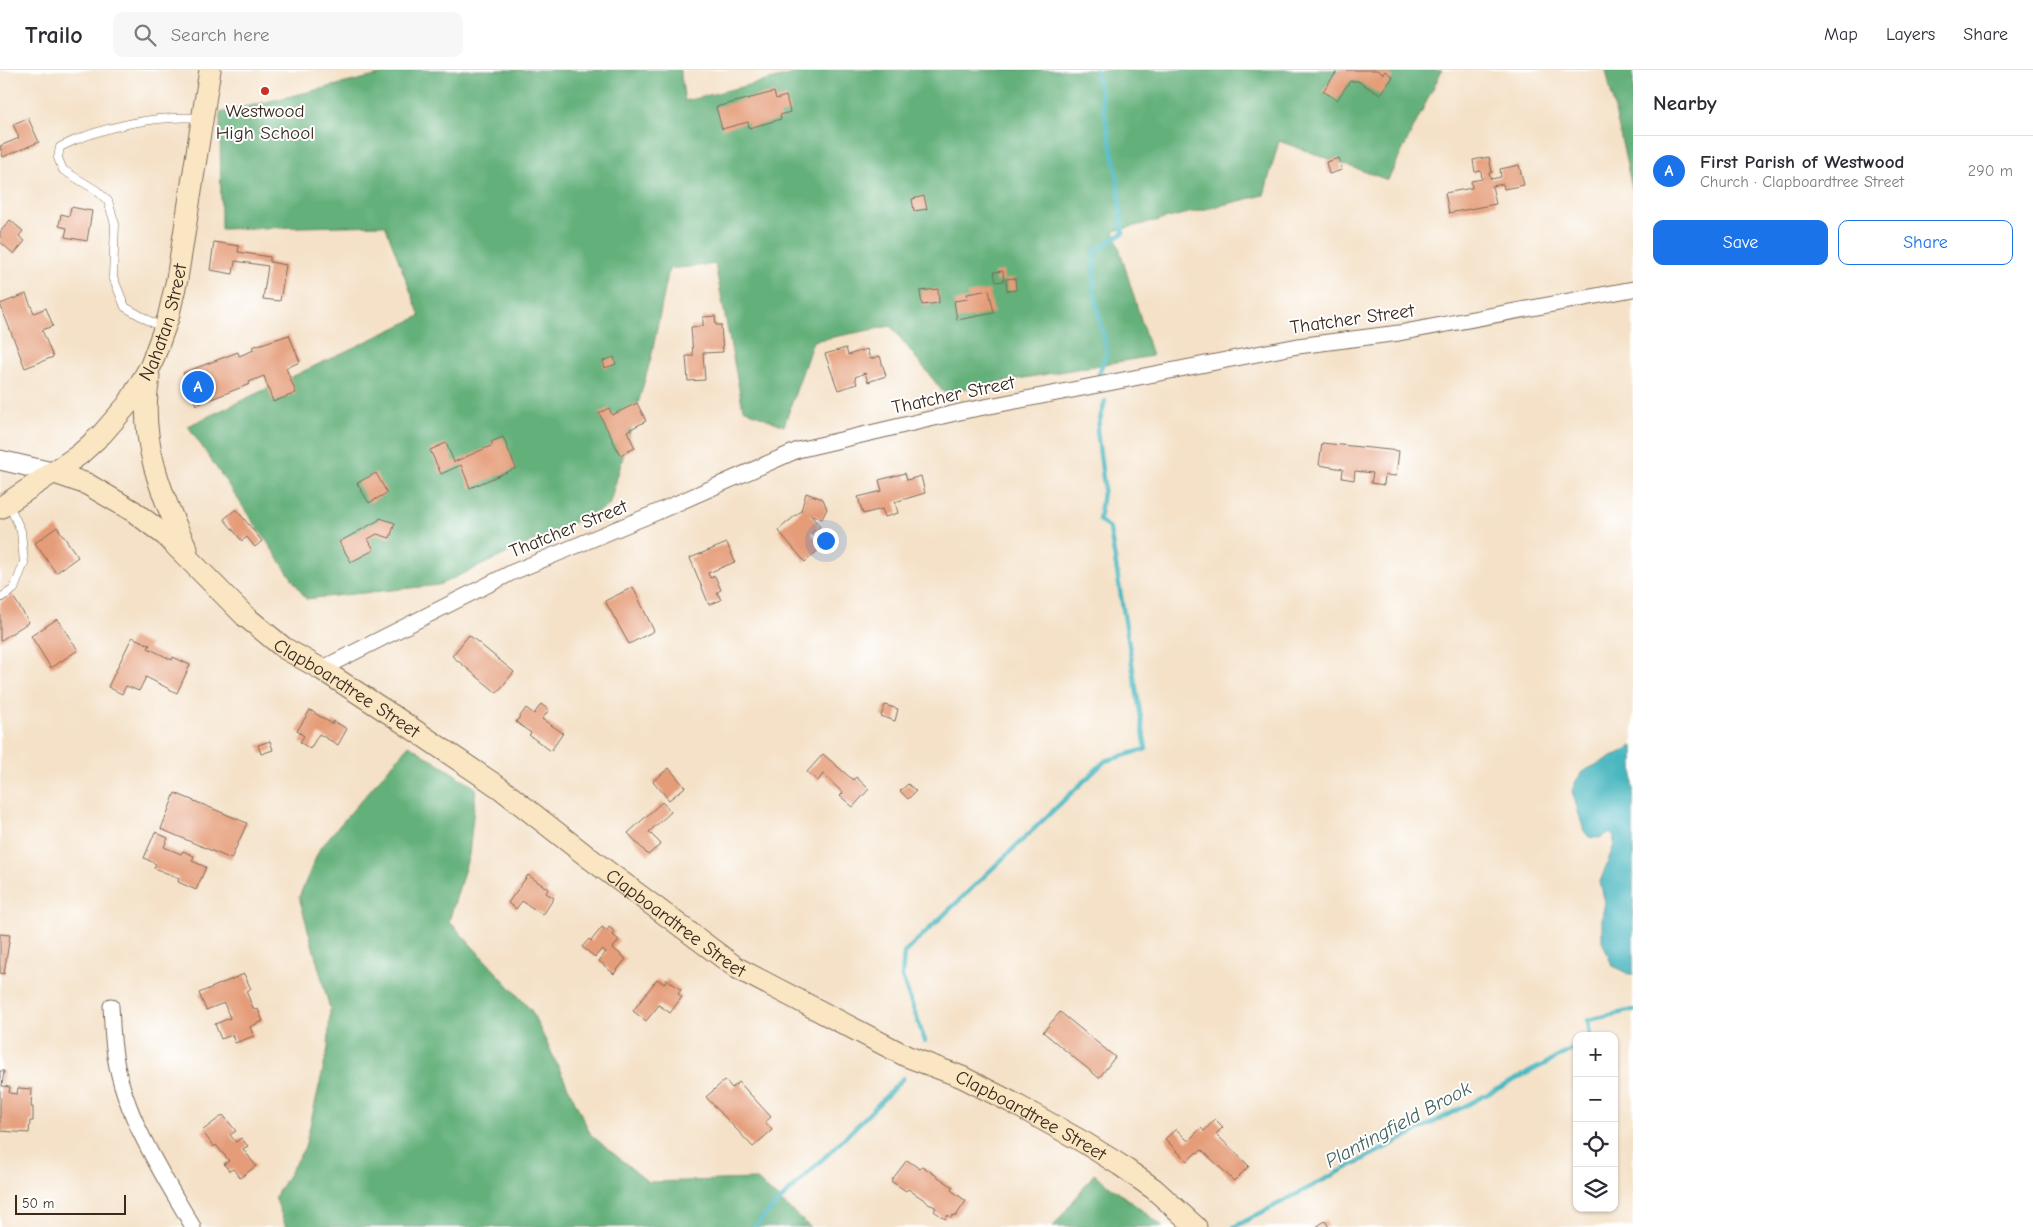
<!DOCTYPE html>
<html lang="en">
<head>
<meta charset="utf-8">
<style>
	:root { --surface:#fff; --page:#f7f7f7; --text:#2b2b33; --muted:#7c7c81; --line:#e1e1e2; --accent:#1a73e8 }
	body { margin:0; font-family:"Comic Neue",sans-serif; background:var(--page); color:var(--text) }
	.controls { position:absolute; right:15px; bottom:15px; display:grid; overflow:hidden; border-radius:10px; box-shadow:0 1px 4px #0004 }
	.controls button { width:45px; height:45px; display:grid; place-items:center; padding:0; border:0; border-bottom:1px solid var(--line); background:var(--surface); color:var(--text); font:25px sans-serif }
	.scale { position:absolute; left:15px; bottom:12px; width:111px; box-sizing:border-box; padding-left:5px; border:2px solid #3b2a1e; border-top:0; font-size:14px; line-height:18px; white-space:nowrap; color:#3b2a1e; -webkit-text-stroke:4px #fff; paint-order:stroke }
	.you { position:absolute; left:825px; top:470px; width:18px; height:18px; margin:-12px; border:4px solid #fff; border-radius:50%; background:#1a73e8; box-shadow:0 0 0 8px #1a73e833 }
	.badge { display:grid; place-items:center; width:32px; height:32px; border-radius:50%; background:var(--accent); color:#fff; font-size:16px; font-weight:700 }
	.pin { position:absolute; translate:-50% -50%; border:2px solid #fff; box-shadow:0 1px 5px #0006 }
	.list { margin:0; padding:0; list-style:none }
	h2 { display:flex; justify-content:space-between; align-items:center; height:65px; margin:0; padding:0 20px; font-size:21px }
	h2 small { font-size:16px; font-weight:400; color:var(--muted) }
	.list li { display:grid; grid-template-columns:32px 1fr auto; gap:15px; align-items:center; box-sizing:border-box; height:70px; padding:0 20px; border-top:1px solid var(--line) }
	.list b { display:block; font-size:19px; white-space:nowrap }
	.list p { margin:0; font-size:16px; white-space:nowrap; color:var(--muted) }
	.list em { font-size:16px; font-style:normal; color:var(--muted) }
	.actions { display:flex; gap:10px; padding:15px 20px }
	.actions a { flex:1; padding:11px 0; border:1px solid var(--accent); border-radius:10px; text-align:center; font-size:18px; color:var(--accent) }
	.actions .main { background:var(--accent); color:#fff }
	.icon { flex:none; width:28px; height:28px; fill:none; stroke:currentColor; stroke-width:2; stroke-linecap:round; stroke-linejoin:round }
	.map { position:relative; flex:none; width:1633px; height:1157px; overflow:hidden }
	header { display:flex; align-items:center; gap:30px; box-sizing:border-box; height:70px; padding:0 25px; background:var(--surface); border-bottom:1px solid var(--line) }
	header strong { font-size:24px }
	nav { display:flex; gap:28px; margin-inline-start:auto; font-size:18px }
	.search { width:350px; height:45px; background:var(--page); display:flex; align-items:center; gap:12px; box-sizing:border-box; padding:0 18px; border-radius:10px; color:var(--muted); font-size:19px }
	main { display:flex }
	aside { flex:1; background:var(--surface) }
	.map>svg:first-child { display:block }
	.forest { fill:#63b07a; stroke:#4f6d4c }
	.water { fill:#48b7c0; stroke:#42706f }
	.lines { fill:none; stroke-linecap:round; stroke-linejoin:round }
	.stream { stroke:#48b7c0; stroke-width:4.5 }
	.building { fill:#e59c78 }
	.service-casing { stroke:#7c6a59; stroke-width:9 }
	.minor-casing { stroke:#7c6a59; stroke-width:17 }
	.tertiary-casing { stroke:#7c6a59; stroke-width:21 }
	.secondary-casing { stroke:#7c6a59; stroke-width:23 }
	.service { stroke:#fff; stroke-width:8 }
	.minor { stroke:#fff; stroke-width:15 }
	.tertiary { stroke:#fff; stroke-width:19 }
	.secondary { stroke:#fbe6c3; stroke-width:21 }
	.poi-dot { fill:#c8321e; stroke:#fff; stroke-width:2 }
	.labels { text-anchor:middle; stroke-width:4; stroke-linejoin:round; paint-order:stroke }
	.poi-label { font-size:19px; fill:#3b2a1e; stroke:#fff }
	.street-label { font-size:19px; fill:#3b2a1e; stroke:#fff }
	.water-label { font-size:20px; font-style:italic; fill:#40625f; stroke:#fff }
</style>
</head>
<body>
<header>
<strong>Trailo</strong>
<div class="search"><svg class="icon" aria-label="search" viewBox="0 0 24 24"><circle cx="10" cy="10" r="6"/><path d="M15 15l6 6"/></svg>Search here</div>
<nav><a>Map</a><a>Layers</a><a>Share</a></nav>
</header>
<main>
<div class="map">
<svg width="1633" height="1157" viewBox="0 0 1633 1157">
	<rect width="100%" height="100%" fill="#fff"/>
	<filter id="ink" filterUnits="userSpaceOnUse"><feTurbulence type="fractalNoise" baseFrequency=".02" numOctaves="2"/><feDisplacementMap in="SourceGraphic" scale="10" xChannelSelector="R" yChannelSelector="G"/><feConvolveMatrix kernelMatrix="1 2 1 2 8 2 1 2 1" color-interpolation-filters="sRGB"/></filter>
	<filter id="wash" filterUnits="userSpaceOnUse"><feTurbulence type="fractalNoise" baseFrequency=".0096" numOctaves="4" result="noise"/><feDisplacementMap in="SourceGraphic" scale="20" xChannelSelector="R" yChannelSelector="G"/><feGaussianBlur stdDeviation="1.12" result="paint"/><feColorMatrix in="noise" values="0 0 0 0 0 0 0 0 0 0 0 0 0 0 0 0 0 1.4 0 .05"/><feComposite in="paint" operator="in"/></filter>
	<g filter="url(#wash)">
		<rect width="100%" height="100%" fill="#f4e1c7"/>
		<path class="forest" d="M400,0H680L685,31L809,0H1442L1388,110L1279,71L1264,125L1114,161L1152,286L943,322L891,256L813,271L784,356L743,339L715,194L669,199L651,288L609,436L439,515L306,529L188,356L420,246L385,155L221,159L220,43Z
			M1606,0H1633V123Z
			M409,675L476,718L469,785L449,851L531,940L591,1065L648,1112L756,1109L810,1157H286L275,1127L305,1077L328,978L330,939L299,827L320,778Z
			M1094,1104L1160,1154L1163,1157H1053Z"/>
		<path class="water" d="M1633,676V904H1628L1612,895L1602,871V848L1605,832L1600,812L1614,775V766L1609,763L1599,768L1589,767L1584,761L1572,721L1576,711L1582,702Z"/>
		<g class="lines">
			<path class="stream" d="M1096,0L1117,104L1123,163L1095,181L1094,222L1107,281L1099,304
				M1590,966L1588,950L1633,940
				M925,971L902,907L904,883L1105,691L1146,679L1110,459L1099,450L1104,416L1097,360L1105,331
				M754,1157C803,1106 856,1060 903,1008
				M1234,1157L1577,977"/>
		</g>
		<g id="blocks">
			<path class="building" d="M1338,0H1377L1383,4L1385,1L1393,7L1380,25L1358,11H1350L1337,30L1323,21Z
				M774,22L776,29L786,26L790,42L780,45L781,49L749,58L748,52L722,59L716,37Z
				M28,48L39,72L3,87L0,76L19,68L13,54Z
				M1489,87L1492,102L1489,103L1491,109L1501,107L1500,99L1519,95L1524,115L1504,119L1503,114L1492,116L1496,134L1449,143L1445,123L1472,118L1471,111L1482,109L1481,101L1475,102L1473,90Z
				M1339,88L1342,100L1329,104L1326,92Z
				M924,126L927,139L914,141L912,129Z
				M71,137L92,141L87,171L65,167L67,158L59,156L61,144L69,146Z
				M10,150L23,161L19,166L25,171L14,184L0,172V162Z
				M214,172L239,176L238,182L270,187V192L286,195L280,231L263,229L268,196L235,191L233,204L210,200Z
				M1003,201L1004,211L996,212L994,202Z
				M1015,208L1016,220L1007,221L1006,209Z
				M938,219L939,233L922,235L920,221Z
				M989,220L994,243L957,250L954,231L968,229L967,224Z
				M26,224L34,243L46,238L53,256L42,260L53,287L25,298L0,234Z
				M715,246L716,255H721L723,282L703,283L705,310L688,311L686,286H693L691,257L703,256V247Z
				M289,265L300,292L286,298L296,323L273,332L264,306L249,312L250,314L196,335L183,303L238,282L239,286L254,280L252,277Z
				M846,278L848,285L867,279L870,289L880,286L886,306L868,312L865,303L855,307L857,314L838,320L825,284Z
				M614,287L616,294L605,298L603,291Z
				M637,333L646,351L627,361L635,378L620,385L599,343L609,338L612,345Z
				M503,367L516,398L470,418L461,395L441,404L430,380L446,373L454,392L493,375L491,372Z
				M1322,373L1399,381L1396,406L1385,405L1384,415L1371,413L1373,403L1355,401L1354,410L1342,408L1343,399L1319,395Z
				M376,403L387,423L369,433L357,413Z
				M905,403L907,410L921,406L925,423L895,432L898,443L885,447L882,439L863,444L858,427L882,421L879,410Z
				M806,423L823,429L827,439L822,449L810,444L820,457L811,463L823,476L805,492L778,460L801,441Z
				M236,439L262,471L255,477L247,467L242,471L224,449Z
				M380,448L395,453L390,468L377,464L368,469L374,480L351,492L339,472L379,450Z
				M57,457L78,487L56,503L35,473Z
				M727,473L735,492L708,503L710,508L715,506L721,520L717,522L721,530L709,535L690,488Z
				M633,517L654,561L629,574L605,531Z
				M12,525L29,552L0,571V533Z
				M57,549L78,580L51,598L31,566Z
				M469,565L514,602L497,623L452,586Z
				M132,567L150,575L148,578L172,590L173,587L190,595L177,623L146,607L139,621L126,616L122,624L108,617Z
				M541,634L549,640L542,649L563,663L551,681L529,665L531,663L516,652L526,638L534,644Z
				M885,635L898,639L895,651L881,646Z
				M310,640L332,654L334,651L347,659L338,675L319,664L310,679L300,672L304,666L297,661Z
				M270,671L273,680L261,684L258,675Z
				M823,684L853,710L856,707L869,719L853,737L840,726L843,723L823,704L818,711L807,702Z
				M669,698L685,717L669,730L653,711Z
				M908,714L916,721L908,729L900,721Z
				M175,723L247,753L231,789L161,759Z
				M662,732L671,742L649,762L661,774L648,785L628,763Z
				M155,762L168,768L164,777L181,784L183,781L194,786L192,791L206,797L196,820L178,812L179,808L154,798L156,794L144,788Z
				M528,805L548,819L546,823L554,828L543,845L522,831L516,839L508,833Z
				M602,857L607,861L609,857L615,862L613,865L619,870L613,878L626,889L614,904L599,891L606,882L602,879L595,887L582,877L589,869L591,871Z
				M0,864L10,865L4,904L0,903Z
				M244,904L251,919L246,921L254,940L258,939L263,951L250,957L254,966L235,973L232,965L221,969L215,954L230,948L224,933L206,940L199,923Z
				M657,909L664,914L667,909L681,920L678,924L682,927L670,943L659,935L646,951L633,941Z
				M1060,942L1115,987L1099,1008L1043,962Z
				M0,1001H4L2,1016L10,1017L9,1023L17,1024L18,1018L32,1019L31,1037H33V1051H30L29,1063L0,1061Z
				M725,1010L732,1018L739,1012L771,1047L765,1052L772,1060L753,1077L706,1027Z
				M223,1045L236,1061L230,1065L236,1072L241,1068L248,1076L243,1079L256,1096L240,1108L233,1099L229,1101L224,1094L229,1091L216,1075L214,1077L202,1061Z
				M1215,1049L1223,1057L1216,1064L1249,1096L1234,1111L1202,1080L1198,1083L1197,1082L1187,1091L1165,1069L1176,1059L1188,1071L1201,1058L1204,1061Z
				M907,1090L920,1099L922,1096L953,1117L951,1120L966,1131L956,1146L953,1145L951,1148L948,1145L945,1149L934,1141L936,1138L908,1119L906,1121L891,1111Z
				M1325,1151L1329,1157H1316Z"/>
		</g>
	</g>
	<g filter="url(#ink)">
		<use href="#blocks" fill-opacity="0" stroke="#7c6a59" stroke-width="1"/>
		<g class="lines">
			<defs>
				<path id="service" d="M162,258L125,237L113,207L115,154L108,131L96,120L63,100L58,88L60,77C100,57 156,45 200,48
					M0,528L14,519L24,493L21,461L9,435"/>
				<path id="minor" d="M321,599L513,502L655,443L798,380L964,341L1298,276L1399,263L1633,219
					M111,936C112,950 112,964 114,978C121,1041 162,1103 193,1157"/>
				<path id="tertiary" d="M0,390L52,402"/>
				<g id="secondary">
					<path d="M149,307C138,367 161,426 187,479"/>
					<path id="s1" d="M52,402L87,414L133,441L166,466L245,546L284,578L321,599L392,645L500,718L588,787L737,898L906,986L962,1007L1011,1032L1085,1073L1120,1095L1154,1119L1196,1157"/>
					<path id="s2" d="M0,438L79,385L102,364L128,334L151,295L168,248L177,209L210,0"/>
				</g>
			</defs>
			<use href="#service" class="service-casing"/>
			<use href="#minor" class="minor-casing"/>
			<use href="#tertiary" class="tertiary-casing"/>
			<use href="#secondary" class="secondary-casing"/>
			<use href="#service" class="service"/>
			<use href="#minor" class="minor"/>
			<use href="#tertiary" class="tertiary"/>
			<use href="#secondary" class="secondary"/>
		</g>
	</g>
	<circle class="poi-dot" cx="265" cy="21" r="5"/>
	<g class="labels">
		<g class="poi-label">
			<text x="265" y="47">Westwood<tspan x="265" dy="22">High School</tspan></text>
		</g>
		<g class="street-label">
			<text transform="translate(1352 248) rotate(-8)" y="7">Thatcher Street</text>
			<text dy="7" stroke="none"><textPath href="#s2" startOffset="256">Nahatan Street</textPath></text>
			<text transform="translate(953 324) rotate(-12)" y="7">Thatcher Street</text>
			<text transform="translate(568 458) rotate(-22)" y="7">Thatcher Street</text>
			<text dy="7" stroke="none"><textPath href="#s1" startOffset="369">Clapboardtree Street</textPath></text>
			<text dy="7" stroke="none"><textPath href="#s1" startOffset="774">Clapboardtree Street</textPath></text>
			<text dy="7" stroke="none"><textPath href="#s1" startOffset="1179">Clapboardtree Street</textPath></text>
		</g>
		<g class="water-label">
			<text transform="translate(1398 1054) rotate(-28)" y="7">Plantingfield Brook</text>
		</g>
	</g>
</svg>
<div class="controls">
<button>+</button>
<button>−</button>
<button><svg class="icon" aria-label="locate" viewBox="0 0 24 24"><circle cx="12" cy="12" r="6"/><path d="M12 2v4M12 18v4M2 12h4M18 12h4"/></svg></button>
<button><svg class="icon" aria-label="layers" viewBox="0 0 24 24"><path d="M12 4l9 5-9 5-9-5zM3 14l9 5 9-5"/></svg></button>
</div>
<div class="scale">50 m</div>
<div class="you"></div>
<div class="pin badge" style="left:198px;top:317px">A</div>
</div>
<aside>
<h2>Nearby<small></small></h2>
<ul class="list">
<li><span class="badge">A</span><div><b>First Parish of Westwood</b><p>Church · Clapboardtree Street</p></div><em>290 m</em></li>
</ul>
<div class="actions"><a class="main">Save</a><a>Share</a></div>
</aside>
</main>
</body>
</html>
